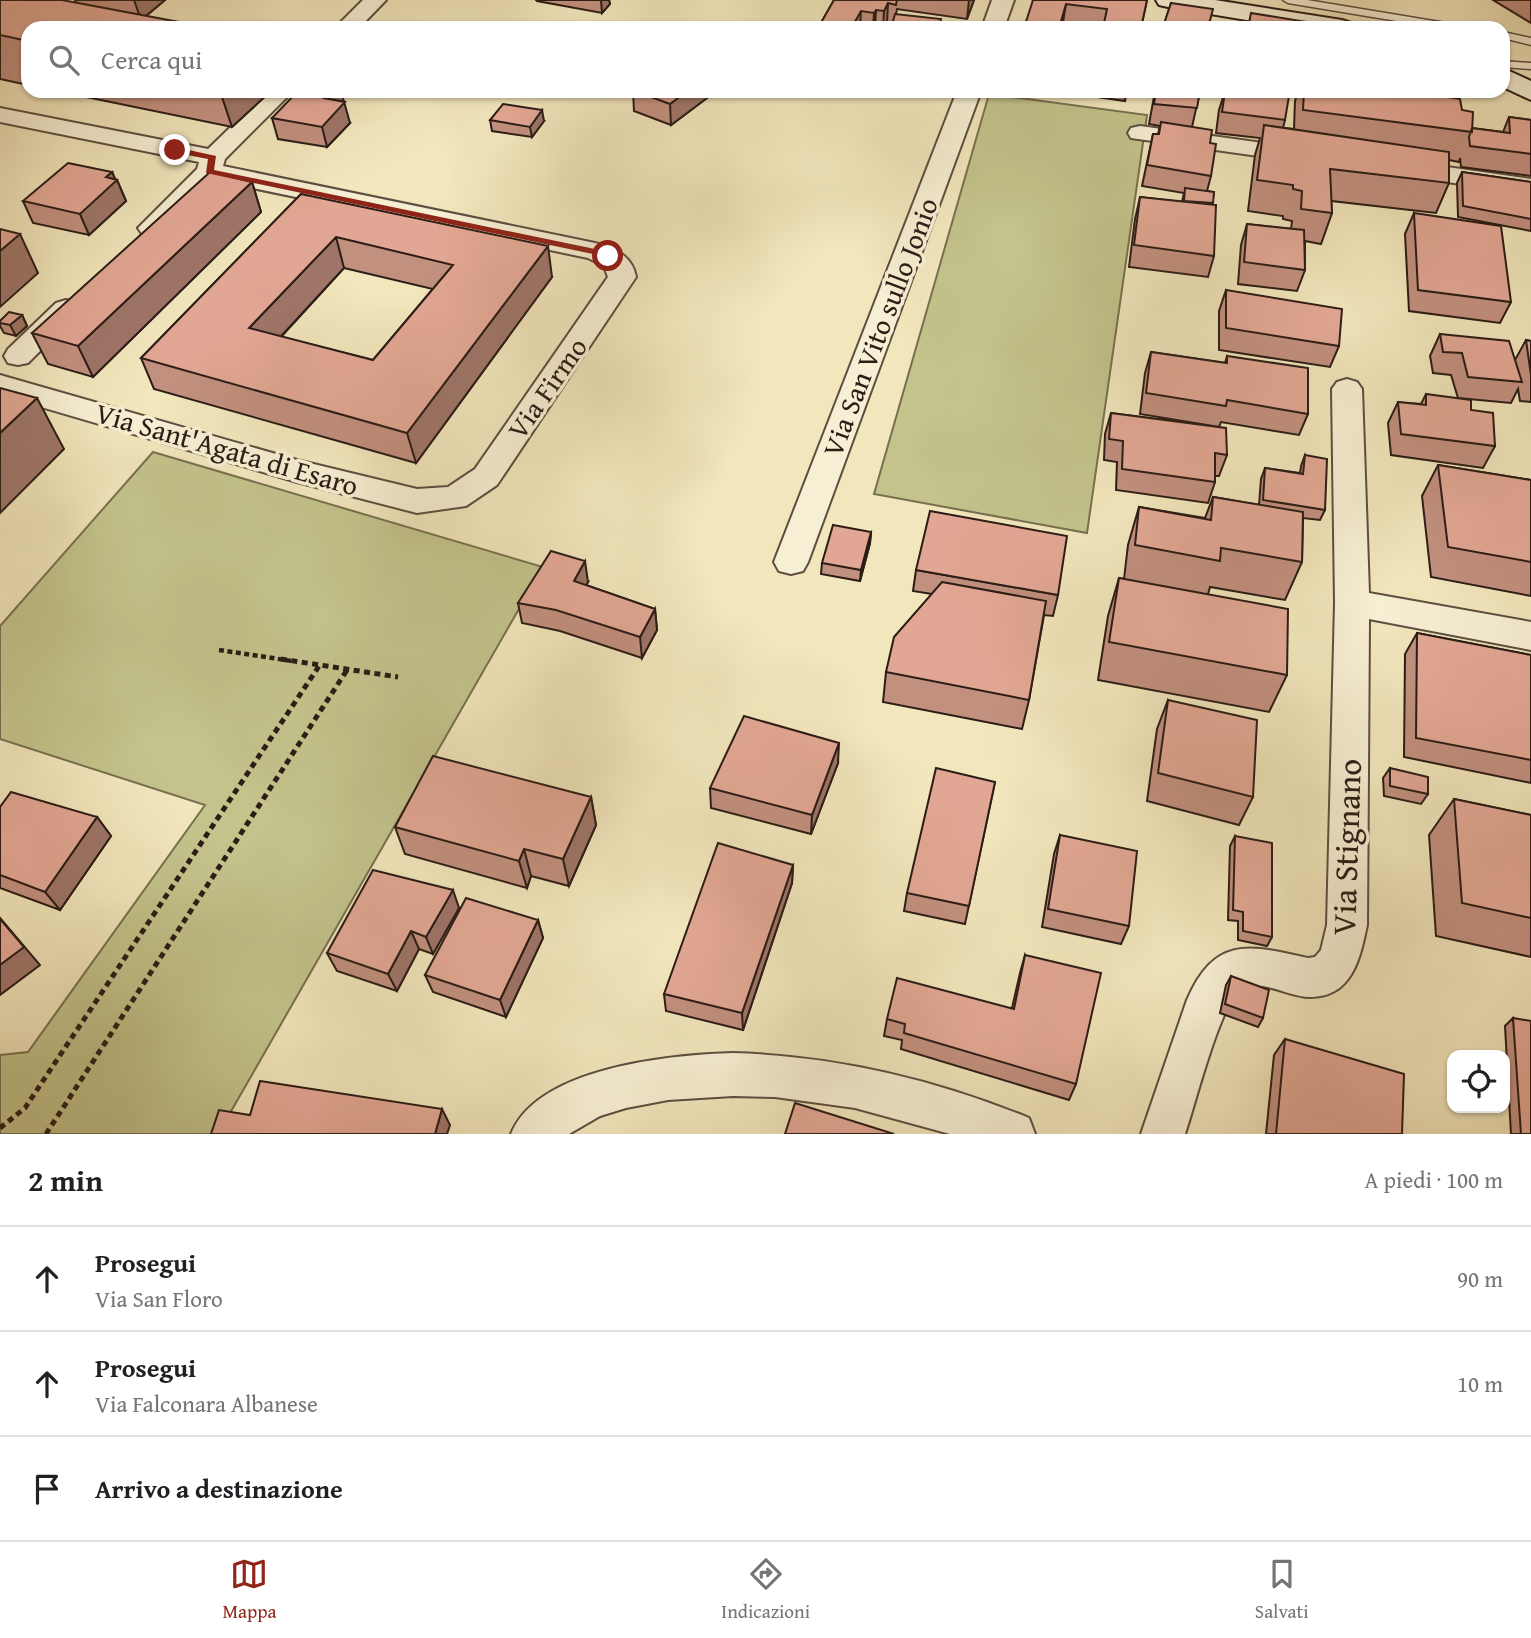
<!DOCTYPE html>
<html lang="it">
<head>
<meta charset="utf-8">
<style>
	:root { --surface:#fff; --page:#f2f2f2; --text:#202124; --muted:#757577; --line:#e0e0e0; --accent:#8f2418 }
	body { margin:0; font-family:"Gentium Book Plus",serif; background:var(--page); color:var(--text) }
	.controls { position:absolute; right:21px; bottom:21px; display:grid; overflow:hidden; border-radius:14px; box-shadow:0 2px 5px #0004 }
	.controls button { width:63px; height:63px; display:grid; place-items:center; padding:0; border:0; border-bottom:2px solid var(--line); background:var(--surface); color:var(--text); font:35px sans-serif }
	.stop { position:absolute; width:21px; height:21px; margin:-16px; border:5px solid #8f2418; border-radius:50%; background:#fff }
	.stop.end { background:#8f2418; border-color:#fff; box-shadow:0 2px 7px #0008 }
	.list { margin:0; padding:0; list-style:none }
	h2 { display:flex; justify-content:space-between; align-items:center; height:91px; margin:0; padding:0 28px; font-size:30px }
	h2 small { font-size:23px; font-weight:400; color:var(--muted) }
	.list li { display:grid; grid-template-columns:46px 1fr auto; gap:21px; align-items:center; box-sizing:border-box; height:105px; padding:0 28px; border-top:2px solid var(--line) }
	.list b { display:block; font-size:26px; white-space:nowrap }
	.list p { margin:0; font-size:23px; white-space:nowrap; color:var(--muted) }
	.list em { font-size:23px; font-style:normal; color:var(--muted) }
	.icon { flex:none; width:38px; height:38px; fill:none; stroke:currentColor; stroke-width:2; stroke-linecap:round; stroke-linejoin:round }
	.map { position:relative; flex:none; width:1531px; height:1134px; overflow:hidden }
	.search { position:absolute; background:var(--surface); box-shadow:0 2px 5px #0004; left:21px; right:21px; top:21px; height:77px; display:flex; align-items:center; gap:18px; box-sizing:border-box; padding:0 24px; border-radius:21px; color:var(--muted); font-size:26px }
	.sheet { height:406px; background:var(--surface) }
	nav { display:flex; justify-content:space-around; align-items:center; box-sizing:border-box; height:98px; border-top:2px solid var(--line); background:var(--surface); font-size:19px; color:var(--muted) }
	nav a { display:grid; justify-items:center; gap:4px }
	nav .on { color:var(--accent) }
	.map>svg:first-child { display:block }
	.green { fill:#c3c38b; stroke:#777050; stroke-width:2 }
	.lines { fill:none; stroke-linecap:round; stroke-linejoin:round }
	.lane-casing { stroke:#5d4e40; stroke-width:3 }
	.street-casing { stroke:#5d4e40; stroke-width:4 }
	.secondary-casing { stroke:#2b1c16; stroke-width:4 }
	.path-far1 { stroke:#2b1c16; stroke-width:4.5; stroke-dasharray:5 3.5; stroke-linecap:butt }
	.path { stroke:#2b1c16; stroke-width:5; stroke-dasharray:6 4.5; stroke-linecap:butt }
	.lane { fill:#f7efd3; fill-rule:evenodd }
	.street { fill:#f7efd3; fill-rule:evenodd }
	.secondary { fill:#f7efd3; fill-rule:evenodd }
	.wall { fill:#c2907f; stroke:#2b1c16; stroke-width:2; fill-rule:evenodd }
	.shaded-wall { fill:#9e7568; stroke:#2b1c16; stroke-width:2 }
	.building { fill:#e2a794; stroke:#2b1c16; stroke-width:2; fill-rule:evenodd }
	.route { fill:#8f2418 }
	.labels { text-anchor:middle; stroke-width:7; stroke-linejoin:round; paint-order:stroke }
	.street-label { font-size:28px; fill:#2b1c16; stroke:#f7efd3 }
	.near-street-label { font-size:33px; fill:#2b1c16; stroke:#f7efd3 }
</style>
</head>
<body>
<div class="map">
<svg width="1531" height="1134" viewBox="0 0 1531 1134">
	<rect width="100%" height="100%" fill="#f2e6bc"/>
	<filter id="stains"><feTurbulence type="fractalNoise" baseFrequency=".00286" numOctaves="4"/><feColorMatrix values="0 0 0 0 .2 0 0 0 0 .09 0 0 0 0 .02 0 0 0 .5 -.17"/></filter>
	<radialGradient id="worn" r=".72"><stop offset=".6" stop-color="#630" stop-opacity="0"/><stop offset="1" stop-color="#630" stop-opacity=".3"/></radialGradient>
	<path class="green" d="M989,94L1147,115L1087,533L874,494Z
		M153,452L543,567L218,1134H0V1055L28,1052L205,805L0,739V626Z"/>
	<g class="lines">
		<defs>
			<path id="lane" d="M1283,0H1307L1458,25L1463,28H1439L1288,3Z
				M1503,32L1531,38V45L1503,38Z
				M1503,61L1531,63V69L1503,67Z"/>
			<path id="street" d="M363,0H386L359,28H335Z
				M992,0H1014L1004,28H982Z
				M268,91H293L225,159L223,166L595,243C614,248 632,255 636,277L497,485L466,506L417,513L297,482L0,395V375L297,460L417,489L448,487L475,469L608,277L604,266L588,258L214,180L160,234L151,236L142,234L138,228L197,169L199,162L0,122V108L208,149Z
				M957,91H981L808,562L803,571L791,574L779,571L774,562Z
				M1140,126L1300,148L1309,150L1312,155L1309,160L1300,162L1131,138L1128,133L1131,128Z
				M1405,161L1531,179V195L1396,174L1392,169L1396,164Z
				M66,300L76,303L80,309L76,315L28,363L18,365L8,363L4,356L8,349L56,303Z
				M1347,379L1357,382L1362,389L1369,593L1531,622V650L1369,619L1367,925C1360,959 1352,997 1310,997C1294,997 1278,988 1262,986C1256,986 1247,984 1241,988C1220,1004 1195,1105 1185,1134H1141L1187,1000C1215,935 1250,945 1308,958L1315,957L1321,950L1327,925L1335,603L1332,389L1337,382Z
				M733,1053C836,1056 934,1079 1029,1118L1035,1134H950L855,1108L775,1097L733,1096L668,1100L626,1108L600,1116L569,1134H511C538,1067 670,1055 733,1053Z"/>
			<path id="secondary" d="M1156,0H1215L1342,20L1351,23L1355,28H1295L1168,7L1159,5Z
				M1503,68L1531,81V100L1503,87Z"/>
		</defs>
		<use href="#lane" class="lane-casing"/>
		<use href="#street" class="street-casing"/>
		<use href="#secondary" class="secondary-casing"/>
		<path class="path-far1" d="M219,650L292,661"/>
		<path class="path" d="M281,659L398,677
			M0,1128L25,1108L319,666
			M46,1134L347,670"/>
		<use href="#lane" class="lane"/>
		<use href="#street" class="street"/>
		<use href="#secondary" class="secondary"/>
	</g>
	<path class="wall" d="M0,0L76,3L75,0H165L146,16L28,28V85L0,79Z
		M536,0H609L610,4L602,13L537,1Z
		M834,0H974L967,19L897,9L896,14L892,24L887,23L884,28H818Z
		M1033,0H1147L1141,28H1097L1063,24Z
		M1493,0H1531V23Z
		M1171,3L1208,28H1163Z
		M57,91H271L232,127Z
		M633,91H715V92L671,125L634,111Z
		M1056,91H1127L1125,101Z
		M1155,91H1200L1192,127L1210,143L1211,176L1207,191L1214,192L1212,205L1214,256L1208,277L1129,267L1135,219L1140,197L1182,202L1184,193L1142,186L1153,134H1158L1160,126L1149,124Z
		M1225,91L1245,93L1246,91H1265L1285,120L1283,128L1294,129L1295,101L1298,91H1411L1462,110L1472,128L1503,132L1509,117L1531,120V176L1461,167L1460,158L1459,162L1449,160V183L1436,213L1331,201L1332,213L1321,244L1305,241V270L1297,291L1238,284L1241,245L1247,224L1291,229L1292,221L1283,219V216L1248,211L1255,155L1260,138L1216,133L1219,110Z
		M272,118L350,123L327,147L278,139Z
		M490,120L544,121L532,137L492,131Z
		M112,172L115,179L117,180L126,201L89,235L33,223L23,201Z
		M1462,172L1531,182V231L1458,217L1457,183Z
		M252,182L261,212L93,377L48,364L32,333Z
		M301,194L552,277L416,463L154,389L141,358ZM344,268L433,289L373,360L281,337Z
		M1414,213L1511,302L1500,323L1409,311L1405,234Z
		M1226,290L1339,346L1330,367L1219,350V311Z
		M22,315L27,326L16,336L4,333L0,326V321Z
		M1440,334L1515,360L1526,340L1531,341V402L1520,401L1518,389L1511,403L1458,398L1451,375L1433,373L1430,356Z
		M1151,352L1225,363L1227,356L1308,414L1299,435L1221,422L1219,427L1227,455L1219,476H1215V482L1208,503L1116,490L1117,462L1104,460L1105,434L1111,413L1219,427L1140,414L1145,373Z
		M1426,394L1471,410L1495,446L1483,468L1391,455L1388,423L1398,402L1421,404Z
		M1305,455L1325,510L1320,520L1303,518L1302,562L1285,600L1210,587L1208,594L1287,675L1269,712L1098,680L1108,616L1119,578L1124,579L1128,545L1139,507L1205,518L1213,497L1259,505L1261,479L1265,468L1300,473L1301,466Z
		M1438,465L1531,480V596L1431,577L1422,496Z
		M871,532L870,543L860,581L821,574L822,563Z
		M916,570L1058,595L1053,616L1044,615L1029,700L1022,729L883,702L886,672L932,594L913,591Z
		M588,582L586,585L655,609L657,630L642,658L560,631L522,623L518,603Z
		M1417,633L1531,655V783L1404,757L1405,654Z
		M1168,700L1253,797L1239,825L1147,801L1157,729Z
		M838,763L811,834L711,808L710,788Z
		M1390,768L1428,794L1421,804L1384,796L1383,778Z
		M995,782L965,924L904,911L907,893Z
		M591,797L596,825L569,886L531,876L527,888L405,854L395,827Z
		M1454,799L1531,815V957L1436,936L1429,835Z
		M0,807L97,817L111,836L60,910L0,888Z
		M1060,835L1129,926L1121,944L1042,927L1054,854Z
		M1235,836L1272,937L1267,946L1238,940V921L1228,920L1230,846Z
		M793,865L792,883L743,1030L666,1011L664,994Z
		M459,908L433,954L419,949L397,991L337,971L327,953Z
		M538,920L543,938L506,1017L433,992L425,975Z
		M1025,955L1076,1084L1069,1100L901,1049L902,1040L884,1036L887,1019L1012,1008L1020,973Z
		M1231,976L1263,1018L1258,1027L1220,1013L1226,985Z
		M1513,1018L1531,1134H1511L1505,1026Z
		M1285,1039L1402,1134H1266L1274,1055Z"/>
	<path class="shaded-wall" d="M134,0H165L141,20Z
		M601,0H609L610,4L602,13Z
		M969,0H974L967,19Z
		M888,3L887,23L884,28H883L884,11Z
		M1066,4L1062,28H1059Z
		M876,10L875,28H873L874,13Z
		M861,11L860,28H853V25Z
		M220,91H271L232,127Z
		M331,91H341L350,123L327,147L322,127L324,98Z
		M687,91L715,92L671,125L670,104Z
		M542,110L544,121L532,137L530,127Z
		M112,172L116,181L117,180L126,201L89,235L80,214L106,177Z
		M252,182L261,212L93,377L78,346Z
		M20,234L38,273L0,307V251Z
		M336,237L344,268L260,359L249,328Z
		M548,246L552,277L416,463L407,433Z
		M22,315L27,326L16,336L10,325Z
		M37,398L64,449L0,513V433Z
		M871,532L870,543L860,581L861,570Z
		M585,561L588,582L577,602L574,581Z
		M655,609L657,630L642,658L640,637Z
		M839,743L838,763L811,834L812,815Z
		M591,797L596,825L569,886L563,859Z
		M97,817L111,836L60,910L45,892Z
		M524,849L531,876L527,888L519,861Z
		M793,865L792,883L743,1030L742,1013Z
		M453,890L459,908L433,954L426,937Z
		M0,918L40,965L0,995Z
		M538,920L543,938L506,1017L500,1000Z
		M411,931L419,949L397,991L388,974Z
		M442,1109L450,1125L447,1134H435Z"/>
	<path class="building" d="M0,0H62L211,28H28V41L0,35Z
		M834,0H897L896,5L888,3L884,11L876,10L874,13L861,11L853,25L844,24L843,26L850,27V28H818Z
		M1033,0H1147L1141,28H1103L1107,9L1066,4L1059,28H1024Z
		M1171,3L1213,9L1208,28H1190L1164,24Z
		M1251,13L1307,22L1306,28H1248Z
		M895,14L941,19L939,28H891Z
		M298,91H331L324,98L345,102L322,127L272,118Z
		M635,91H687L670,104Z
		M1156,91H1200L1197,108L1154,104Z
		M1225,91H1235L1246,93V91H1265L1289,96L1285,120L1222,112Z
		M1304,91H1411L1460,99L1462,110L1473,112L1472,132L1303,110Z
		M503,104L542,110L530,127L490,120Z
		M1509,117L1531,120V154L1470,146L1469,137L1472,128L1510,133Z
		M1161,122L1212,130L1210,143L1216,144L1211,176L1147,165L1153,134H1159Z
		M1264,125L1449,152V183L1330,169L1332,213L1301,209L1302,191L1293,189V185L1257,180Z
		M68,163L112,172L106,177L117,180L80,214L23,201Z
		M210,172L252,182L78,346L32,333Z
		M1462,172L1531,182V219L1463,206Z
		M1185,188L1214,192L1213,203L1184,201Z
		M301,194L548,246L407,433L141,358ZM336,237L453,265L373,360L249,328Z
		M1140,197L1216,205L1214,256L1134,245Z
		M1414,213L1501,226L1511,302L1418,290Z
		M1247,224L1304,230L1305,270L1244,262Z
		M0,229L20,234L0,251Z
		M1226,290L1342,309L1339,346L1226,328Z
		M9,312L22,315L10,325L0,323V321Z
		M1440,334L1509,341L1522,382L1468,377L1462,353L1443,352Z
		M1526,340L1531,341V375Z
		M1151,352L1227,363V356L1308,368V414L1227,400L1226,406L1146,393Z
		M0,388L37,398L0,433Z
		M1426,394L1471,400V410L1493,413L1495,446L1401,434L1398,402L1426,405Z
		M1111,413L1226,428L1227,455L1215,453V482L1122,469L1123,441L1109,439Z
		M1305,455L1327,459L1325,510L1263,500L1265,468L1303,474Z
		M1438,465L1531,480V562L1448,547Z
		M1213,497L1303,512L1302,562L1221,548L1220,561L1135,545L1139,507L1211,520Z
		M930,511L1067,536L1058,595L916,570Z
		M833,525L871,532L861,570L822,563Z
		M551,551L585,561L574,581L655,609L640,637L556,610L518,603Z
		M1119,578L1288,609L1287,675L1109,642Z
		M942,582L1046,601L1029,700L886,672L894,637Z
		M1417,633L1531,655V760L1416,738Z
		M1168,700L1257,720L1253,797L1158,773Z
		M744,716L839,743L812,815L710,788Z
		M433,756L591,797L563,859L524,849L519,861L395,827Z
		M936,768L995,782L969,906L907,893Z
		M1390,768L1428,777V794L1390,786Z
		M11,792L97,817L45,892L0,875V807Z
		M1454,799L1531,815V918L1462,903Z
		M1060,835L1137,851L1129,926L1048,909Z
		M1235,836L1272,843V937L1243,931V912L1233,910Z
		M718,843L793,865L742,1013L664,994Z
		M373,870L453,890L426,937L411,931L388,974L327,953Z
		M466,898L538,920L500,1000L425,975Z
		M0,919L24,947L0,965Z
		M1025,955L1101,973L1076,1084L904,1033L905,1024L887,1019L897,978L1014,1009Z
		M1231,976L1269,990L1263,1018L1225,1004Z
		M1513,1018L1531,1021V1134H1521Z
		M1285,1039L1404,1074L1402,1134H1276Z
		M260,1081L442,1109L435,1134H211L219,1110L250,1115Z
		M795,1103L894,1134H785Z"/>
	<path class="route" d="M175,147L216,156L214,170L595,249L613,256L608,259L593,254L206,173L208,159L172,152Z"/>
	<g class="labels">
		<g class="street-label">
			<text transform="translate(880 327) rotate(-69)" y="10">Via San Vito sullo Jonio</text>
			<text transform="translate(547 388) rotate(-55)" y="10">Via Firmo</text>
			<text transform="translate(227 449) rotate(16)" y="10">Via Sant'Agata di Esaro</text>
		</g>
		<g class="near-street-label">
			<text transform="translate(1346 847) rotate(-88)" y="12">Via Stignano</text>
		</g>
	</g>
	<rect width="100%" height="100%" filter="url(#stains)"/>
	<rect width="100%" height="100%" fill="url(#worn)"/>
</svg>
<div class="controls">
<button><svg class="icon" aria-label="locate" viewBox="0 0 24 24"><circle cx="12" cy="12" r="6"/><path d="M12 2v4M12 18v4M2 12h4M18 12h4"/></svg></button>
</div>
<div class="stop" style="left:608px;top:256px"></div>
<div class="stop end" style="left:175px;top:150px"></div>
<div class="search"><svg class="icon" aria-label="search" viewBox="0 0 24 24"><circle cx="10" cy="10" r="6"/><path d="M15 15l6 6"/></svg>Cerca qui</div>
</div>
<section class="sheet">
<h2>2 min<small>A piedi · 100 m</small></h2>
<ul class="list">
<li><svg class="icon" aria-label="ahead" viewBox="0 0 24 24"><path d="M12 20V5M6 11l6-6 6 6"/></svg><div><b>Prosegui</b><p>Via San Floro</p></div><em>90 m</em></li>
<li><svg class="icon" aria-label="ahead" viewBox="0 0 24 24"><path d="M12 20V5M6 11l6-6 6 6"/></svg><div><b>Prosegui</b><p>Via Falconara Albanese</p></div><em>10 m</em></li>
<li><svg class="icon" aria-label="arrive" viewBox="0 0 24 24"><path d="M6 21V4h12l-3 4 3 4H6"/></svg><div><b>Arrivo a destinazione</b></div></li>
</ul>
</section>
<nav>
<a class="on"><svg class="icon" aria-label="map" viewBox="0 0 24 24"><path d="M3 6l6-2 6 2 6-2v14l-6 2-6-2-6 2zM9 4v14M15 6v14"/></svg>Mappa</a>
<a><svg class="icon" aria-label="directions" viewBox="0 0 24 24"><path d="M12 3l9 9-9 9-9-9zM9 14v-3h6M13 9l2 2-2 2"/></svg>Indicazioni</a>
<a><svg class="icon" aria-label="saved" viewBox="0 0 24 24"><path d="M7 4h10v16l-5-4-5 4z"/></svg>Salvati</a>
</nav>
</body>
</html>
